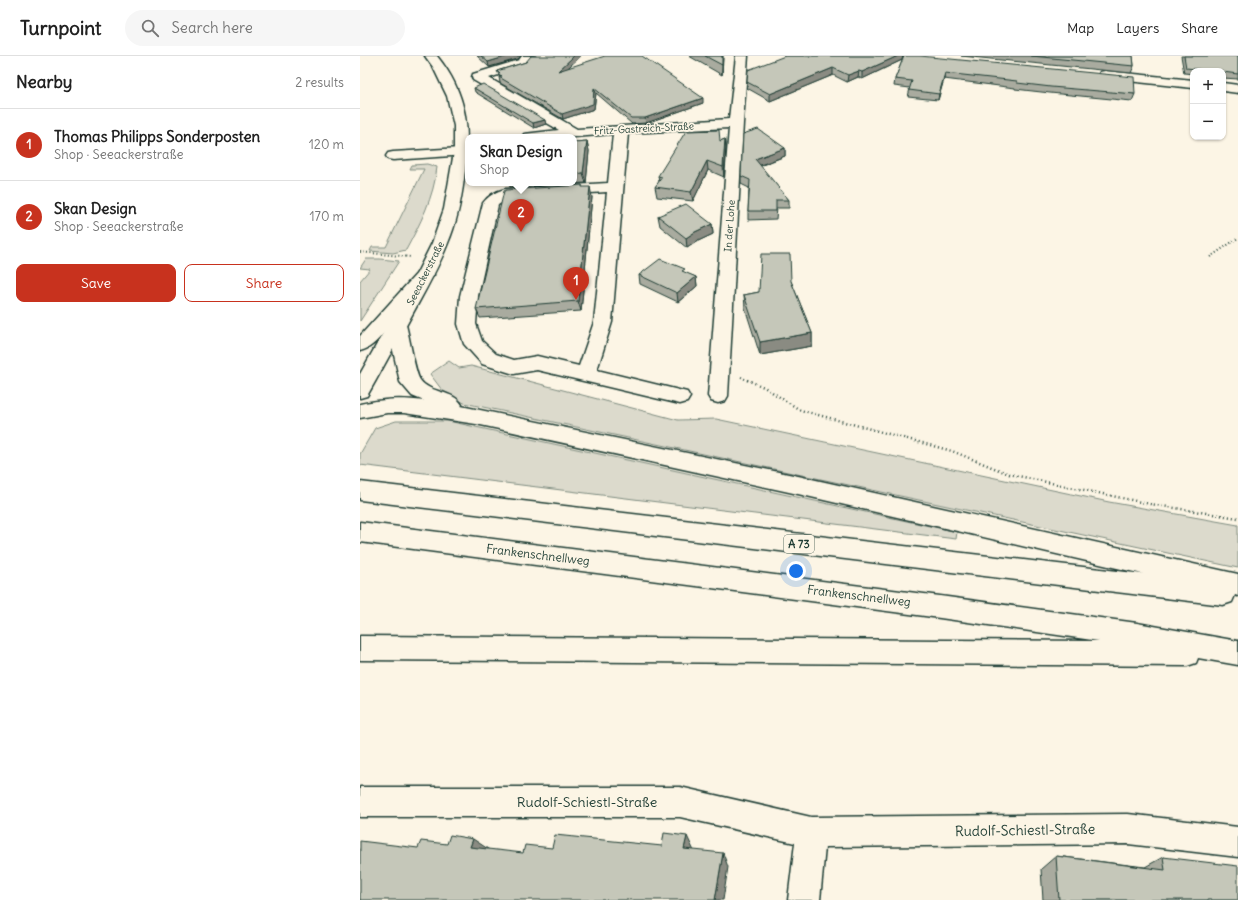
<!DOCTYPE html>
<html lang="en">
<head>
<meta charset="utf-8">
<style>
	:root { --surface:#fff; --page:#f6f6f6; --text:#222; --muted:#767676; --line:#e0e0e0; --accent:#c8321e }
	body { margin:0; font-family:Delius,sans-serif; background:var(--page); color:var(--text) }
	.controls { position:absolute; right:12px; top:12px; display:grid; overflow:hidden; border-radius:8px; box-shadow:0 1px 3px #0004 }
	.controls button { width:36px; height:36px; display:grid; place-items:center; padding:0; border:0; border-bottom:1px solid var(--line); background:var(--surface); color:var(--text); font:20px sans-serif }
	.you { position:absolute; left:436px; top:515px; width:14px; height:14px; margin:-10px; border:3px solid #fff; border-radius:50%; background:#1a73e8; box-shadow:0 0 0 6px #1a73e833 }
	.badge { display:grid; place-items:center; width:26px; height:26px; border-radius:50%; background:var(--accent); color:#fff; font-size:13px; font-weight:700 }
	.pin { position:absolute; translate:-50% -33px; filter:drop-shadow(0 1px 2px #0008) }
	.pin::after { content:''; position:absolute; top:21px; width:14px; height:12px; background:inherit; clip-path:polygon(0 0,100% 0,50% 100%) }
	.popup { position:absolute; left:105px; top:78px; width:112px; height:52px; box-sizing:border-box; display:grid; place-content:center; border-radius:8px; background:var(--surface); filter:drop-shadow(0 1px 3px #0005); font-size:13px; white-space:nowrap; color:var(--muted) }
	.popup b { font-size:15px; color:var(--text) }
	.popup::after { content:''; position:absolute; left:50%; top:100%; margin-left:-8px; border:8px solid transparent; border-top-color:var(--surface) }
	.list { margin:0; padding:0; list-style:none }
	h2 { display:flex; justify-content:space-between; align-items:center; height:52px; margin:0; padding:0 16px; font-size:17px }
	h2 small { font-size:13px; font-weight:400; color:var(--muted) }
	.list li { display:grid; grid-template-columns:26px 1fr auto; gap:12px; align-items:center; box-sizing:border-box; height:72px; padding:0 16px; border-top:1px solid var(--line) }
	.list b { display:block; font-size:15px; white-space:nowrap }
	.list p { margin:0; font-size:13px; white-space:nowrap; color:var(--muted) }
	.list em { font-size:13px; font-style:normal; color:var(--muted) }
	.actions { display:flex; gap:8px; padding:12px 16px }
	.actions a { flex:1; padding:9px 0; border:1px solid var(--accent); border-radius:8px; text-align:center; font-size:14px; color:var(--accent) }
	.actions .main { background:var(--accent); color:#fff }
	.icon { flex:none; width:22px; height:22px; fill:none; stroke:currentColor; stroke-width:2; stroke-linecap:round; stroke-linejoin:round }
	.map { position:relative; flex:none; width:878px; height:844px; overflow:hidden }
	header { display:flex; align-items:center; gap:24px; box-sizing:border-box; height:56px; padding:0 20px; background:var(--surface); border-bottom:1px solid var(--line) }
	header strong { font-size:19px }
	nav { display:flex; gap:22px; margin-inline-start:auto; font-size:14px }
	.search { width:280px; height:36px; background:var(--page); display:flex; align-items:center; gap:10px; box-sizing:border-box; padding:0 14px; border-radius:22px; color:var(--muted); font-size:15px }
	main { display:flex }
	aside { flex:1; background:var(--surface) }
	.map>svg:first-child { display:block }
	.green { fill:#dcdacc; stroke:#7e8c80 }
	.lines { fill:none; stroke-linecap:round; stroke-linejoin:round }
	.minor-casing { stroke:#1f3d34; stroke-width:3 }
	.major-casing { stroke:#1f3d34; stroke-width:3 }
	.highway-casing { stroke:#1f3d34; stroke-width:3 }
	.path-far1 { stroke:#1f3d34; stroke-width:2; stroke-dasharray:1 2.5; stroke-linecap:butt }
	.path { stroke:#1f3d34; stroke-width:2.5; stroke-dasharray:1 3; stroke-linecap:butt }
	.minor { fill:#fcf5e5; fill-rule:evenodd }
	.major { fill:#fcf5e5; fill-rule:evenodd }
	.highway { fill:#fcf5e5; fill-rule:evenodd }
	.wall { fill:#a9ab9f; stroke:#1f3d34 }
	.shaded-wall { fill:#8a8b82; stroke:#1f3d34 }
	.building { fill:#c5c7b9; stroke:#1f3d34 }
	.labels { text-anchor:middle; stroke-width:3.5; stroke-linejoin:round; paint-order:stroke }
	.far-street-label { font-size:10px; fill:#1f3d34; stroke:#fcf5e5 }
	.shield { fill:#fcf5e5; stroke:#617469; stroke-width:1 }
	.shield-label { font-size:11px; font-weight:bold; fill:#1f3d34 }
	.street-label { font-size:12px; fill:#1f3d34; stroke:#fcf5e5 }
	.near-street-label { font-size:14px; fill:#1f3d34; stroke:#fcf5e5 }
</style>
</head>
<body>
<header>
<strong>Turnpoint</strong>
<div class="search"><svg class="icon" aria-label="search" viewBox="0 0 24 24"><circle cx="10" cy="10" r="6"/><path d="M15 15l6 6"/></svg>Search here</div>
<nav><a>Map</a><a>Layers</a><a>Share</a></nav>
</header>
<main>
<aside>
<h2>Nearby<small>2 results</small></h2>
<ul class="list">
<li><span class="badge">1</span><div><b>Thomas Philipps Sonderposten</b><p>Shop · Seeackerstraße</p></div><em>120 m</em></li>
<li><span class="badge">2</span><div><b>Skan Design</b><p>Shop · Seeackerstraße</p></div><em>170 m</em></li>
</ul>
<div class="actions"><a class="main">Save</a><a>Share</a></div>
</aside>
<div class="map">
<svg width="878" height="844" viewBox="0 0 878 844">
	<rect width="100%" height="100%" fill="#fcf5e5"/>
	<filter id="ink" filterUnits="userSpaceOnUse"><feTurbulence type="fractalNoise" baseFrequency=".025" numOctaves="2"/><feDisplacementMap in="SourceGraphic" scale="8" xChannelSelector="R" yChannelSelector="G"/><feConvolveMatrix kernelMatrix="1 2 1 2 8 2 1 2 1" color-interpolation-filters="sRGB"/></filter>
	<g filter="url(#ink)">
		<path class="green" d="M67,108L77,111C74,141 60,168 46,194L33,197L10,195L12,191H26L64,113H50L52,109Z
			M6,203H20L39,205L0,265V225L10,213L0,212Z
			M89,305L99,312L111,310L318,364L356,363L749,446L878,469V512L104,347L82,334L70,318Z
			M36,365H88L597,476L596,483L0,409V398L15,372Z"/>
		<g class="lines">
			<defs>
				<path id="minor" d="M162,0H175L167,10L129,22L217,73L369,63L376,0H388L383,67L368,340L365,345L358,347L351,345L348,340L369,72L268,77L252,266L237,314L327,336L330,341L327,346L320,348L177,314L154,318L122,308L104,288L98,268L100,240L123,147C128,140 137,135 145,133L248,127L253,78L214,81H162L164,78L199,74L113,24L112,21L113,18L159,4ZM247,136L234,266L219,310L177,300L154,304L136,298L122,285L116,268L118,240L138,149L149,142Z
					M745,15L833,24V32L740,22L739,19L740,16Z
					M863,27L878,29V37L863,35Z
					M101,92L106,93L108,96L106,99L33,104L28,103L26,100L28,97L33,96Z
					M0,731H320L451,761L768,758L878,771V801L768,788L465,791L460,844H428L435,787L320,761H0Z"/>
				<path id="major" d="M65,0H77C108,38 111,76 104,123C101,145 97,166 88,187C77,215 61,242 47,268C33,292 21,316 7,340L0,342V318L56,219L72,187L84,153L94,96V70L87,40L73,11Z"/>
				<path id="highway" d="M65,214L71,215L74,219L36,263L44,265L46,269C49,279 55,317 60,324C70,338 94,334 102,349L101,350L438,420L878,518V540L875,539L872,546L863,549L0,444V426L783,518L438,438L116,368L44,357H27L0,362V348C24,343 40,342 64,345L52,340L40,326L28,272C20,281 13,292 0,295V280L59,215Z
					M0,466L580,540L777,567L878,585V609L838,602L836,607L827,610L0,604V580L739,585L580,562L0,486Z"/>
			</defs>
			<use href="#minor" class="minor-casing"/>
			<use href="#major" class="major-casing"/>
			<use href="#highway" class="highway-casing"/>
			<path class="path-far1" d="M0,196L51,201
				M850,201L878,182
				M381,321L389,325"/>
			<path class="path" d="M387,324L404,331L440,354L592,395L649,418L790,448L878,462"/>
			<use href="#minor" class="minor"/>
			<use href="#major" class="major"/>
			<use href="#highway" class="highway"/>
		</g>
		<path class="wall" d="M117,0H161L158,3L129,11Z
			M329,0H363L362,19Z
			M425,0H543L542,4L502,23L498,21L487,26L473,19L410,45L387,32V26Z
			M544,0L775,38L772,45L690,37L655,33V32L584,23L578,44L548,41L550,32L534,30L535,23Z
			M601,0H773L774,10L771,17Z
			M821,0H878V23L863,22V15H833V18L824,17Z
			M166,6L209,11L343,47L286,67L272,68L236,37L234,53L203,63L140,27L139,21H140L137,15Z
			M114,32L186,68L174,72L115,36Z
			M365,83L366,92L364,121L348,114L333,145L297,141L295,131L299,126L298,120L360,85Z
			M227,85L229,95L226,127L150,131L149,127H214V86Z
			M425,92V100L400,110L429,144V152H417L416,163L388,164V155L389,132L381,128V120Z
			M222,129V131L232,141L221,255L120,262L116,253Z
			M298,160L352,168L353,178L336,186L327,192L300,170Z
			M325,217L336,221L337,230L318,246L280,228L279,219Z
			M431,225L452,277V290L400,299L385,252L384,239L399,236Z
			M696,800L785,811L803,801L878,844H683L681,813Z"/>
		<path class="shaded-wall" d="M148,0H161L158,3L129,11L128,6Z
			M214,0H221L199,20L198,15Z
			M362,0H363L362,19Z
			M538,0H543L542,4L502,23V16Z
			M473,12V19L410,45V38Z
			M499,15L498,21L487,26L488,19Z
			M585,17L584,23L578,44L579,38Z
			M234,32L236,37L234,53L203,63L202,58Z
			M343,42V47L286,67L285,62Z
			M185,64L186,68L174,72L173,67Z
			M365,83L366,92L364,121L363,111Z
			M227,85L229,95L226,127L223,117Z
			M425,92V100L395,111V103Z
			M347,105L348,114L333,145L331,136Z
			M230,131L232,141L221,255L218,245Z
			M352,168L353,178L336,186L327,192L326,182L335,176Z
			M336,221L337,230L318,246L317,237Z
			M452,277V290L400,299V286Z
			M327,780L334,795L324,793Z
			M113,783L134,797L110,791Z
			M363,797L368,811L363,844H355Z"/>
		<path class="building" d="M121,0H148L128,6Z
			M171,0H214L198,15L245,0H282L343,42L285,62H271L234,32L233,48L202,58L139,21L142,20L137,15L166,6Z
			M345,0H362V9Z
			M425,0H538L502,16L499,15L488,19L473,12L410,38L387,26L388,14Z
			M544,0H560L774,21L775,38L691,31L657,27V25L585,17L579,38L549,34L552,25L535,23Z
			M671,0H773L774,10Z
			M824,0H878V18L863,16V15H855L826,12Z
			M123,28L185,64L173,67L114,32Z
			M398,73L425,92L395,103L429,144H416V155H388L390,124L381,120L383,78Z
			M359,74L360,85L365,83L363,111L347,105L331,136L295,131L302,121L298,120L326,75Z
			M227,85L223,117L214,118V86Z
			M222,129V131H230L218,245L116,253L144,135L146,134Z
			M326,148L352,168L335,176L326,182L298,160Z
			M401,198H430L431,225L452,277L400,286L384,239L399,236Z
			M300,203L325,213L322,215L336,221L317,237L279,219Z
			M304,777L327,780L324,793L363,797L355,844H0V785L58,792L61,785L87,788L90,779L113,783L110,791L163,797L165,789L192,792L195,779L302,790Z
			M696,800L805,814L803,801L878,810V844H699Z"/>
	</g>
	<g class="labels">
		<g class="far-street-label">
			<text transform="translate(284 72) rotate(-3)" y="4">Fritz-Gastreich-Straße</text>
			<text transform="translate(369 170) rotate(-86)" y="4">In der Lohe</text>
			<text transform="translate(65 217) rotate(-63)" y="4">Seeackerstraße</text>
		</g>
		<rect class="shield" x="424" y="479" width="30" height="18" rx="3"/>
		<g class="shield-label">
			<text x="439" y="492">A 73</text>
		</g>
		<g class="street-label">
			<text transform="translate(178 499) rotate(7)" y="4">Frankenschnellweg</text>
			<text transform="translate(499 540) rotate(7)" y="4">Frankenschnellweg</text>
		</g>
		<g class="near-street-label">
			<text x="227" y="751">Rudolf-Schiestl-Straße</text>
			<text transform="translate(665 774) rotate(-1)" y="5">Rudolf-Schiestl-Straße</text>
		</g>
	</g>
</svg>
<div class="controls">
<button>+</button>
<button>−</button>
</div>
<div class="you"></div>
<div class="pin badge" style="left:216px;top:244px">1</div>
<div class="pin badge" style="left:161px;top:176px">2</div>
<div class="popup"><b>Skan Design</b>Shop</div>
</div>
</main>
</body>
</html>
